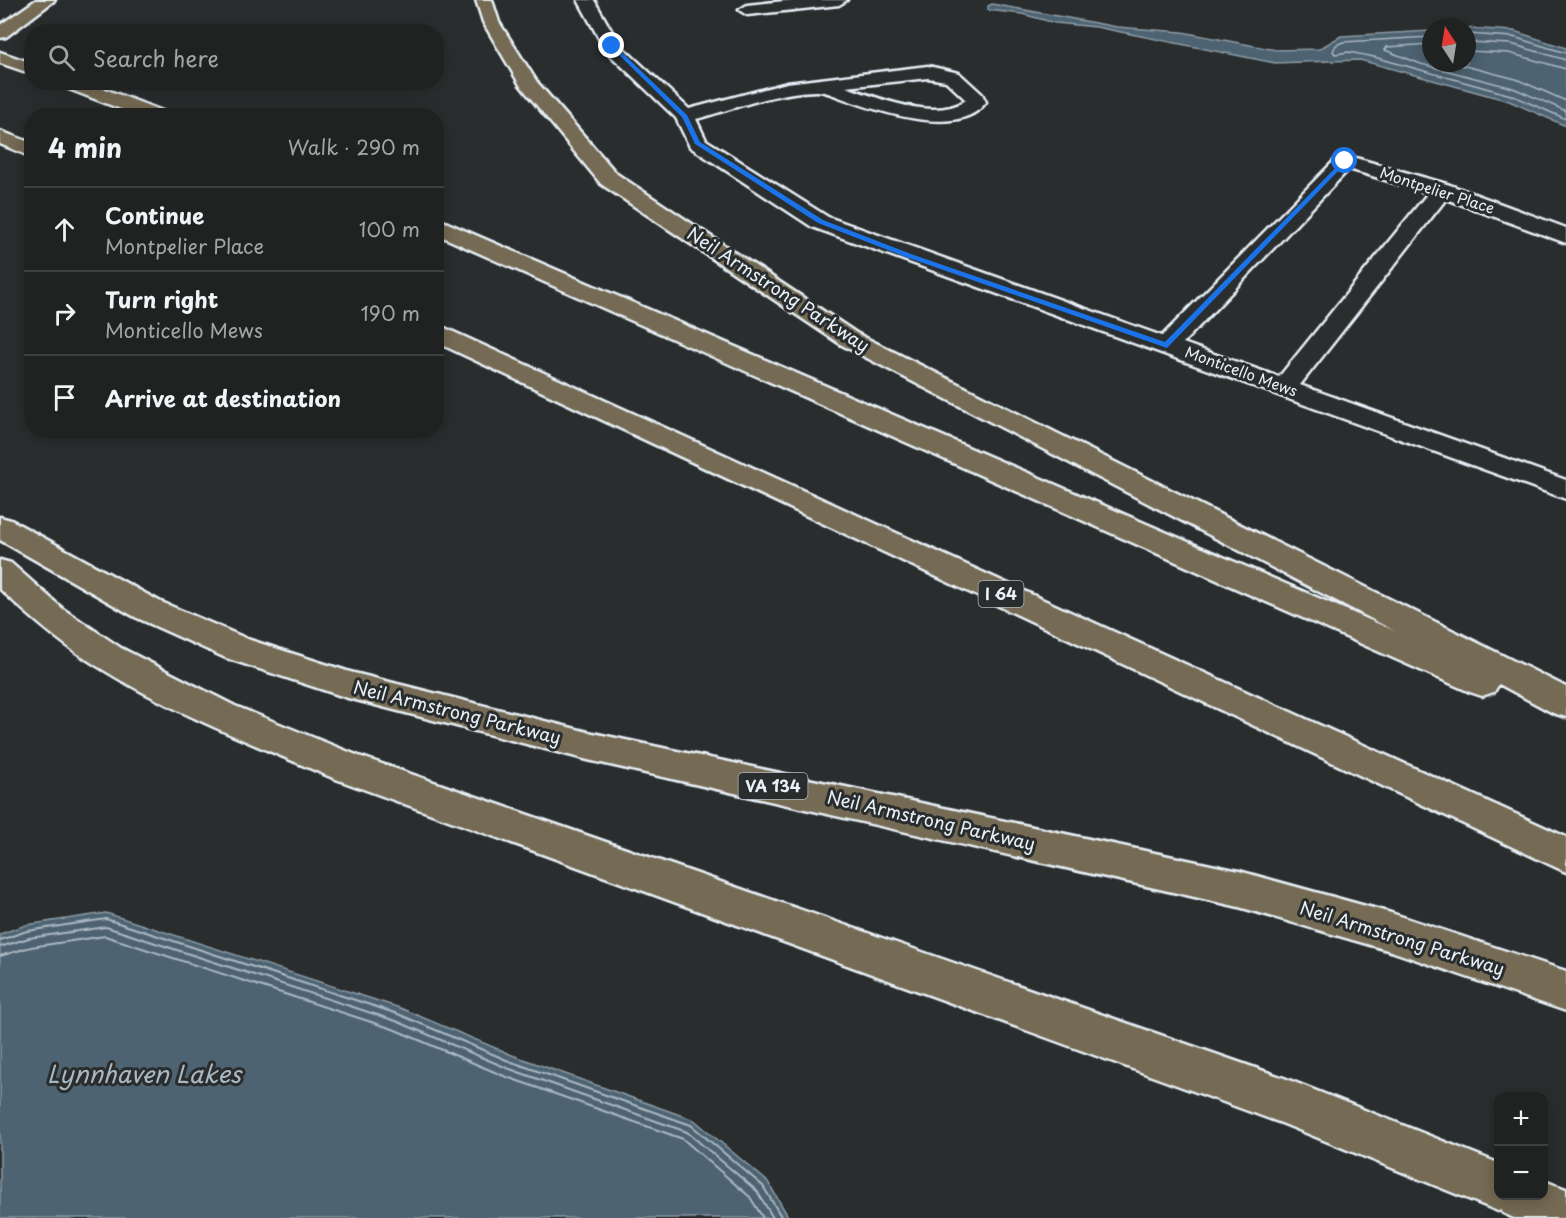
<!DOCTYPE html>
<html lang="en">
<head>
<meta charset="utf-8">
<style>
	:root { --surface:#202222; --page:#282a2a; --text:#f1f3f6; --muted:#a2a4a5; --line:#3d3f40 }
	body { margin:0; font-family:"Playpen Sans",sans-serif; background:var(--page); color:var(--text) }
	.controls { position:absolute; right:18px; bottom:18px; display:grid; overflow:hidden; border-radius:12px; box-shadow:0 3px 15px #0003 }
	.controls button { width:54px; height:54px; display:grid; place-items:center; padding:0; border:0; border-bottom:2px solid var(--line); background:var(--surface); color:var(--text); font:30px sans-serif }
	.compass { position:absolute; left:1422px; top:18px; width:54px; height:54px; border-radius:50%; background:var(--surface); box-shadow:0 3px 15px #0003; rotate:348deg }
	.stop { position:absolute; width:18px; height:18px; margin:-14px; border:4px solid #1a73e8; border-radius:50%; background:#fff }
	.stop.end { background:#1a73e8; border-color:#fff; box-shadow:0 2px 6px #0008 }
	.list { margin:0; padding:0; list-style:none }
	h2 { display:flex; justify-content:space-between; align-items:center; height:78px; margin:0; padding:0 24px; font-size:26px }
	h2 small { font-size:20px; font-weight:400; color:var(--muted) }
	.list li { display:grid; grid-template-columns:39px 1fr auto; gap:18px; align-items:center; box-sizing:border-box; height:84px; padding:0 24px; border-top:2px solid var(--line) }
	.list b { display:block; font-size:22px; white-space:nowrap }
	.list p { margin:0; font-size:20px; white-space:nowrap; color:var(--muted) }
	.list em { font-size:20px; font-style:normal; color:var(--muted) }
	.icon { flex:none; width:33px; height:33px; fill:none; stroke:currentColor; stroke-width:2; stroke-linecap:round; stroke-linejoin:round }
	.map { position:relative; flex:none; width:1566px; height:1218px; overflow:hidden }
	.search { position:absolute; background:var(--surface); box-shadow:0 3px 15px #0003; left:24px; top:24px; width:420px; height:66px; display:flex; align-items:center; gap:15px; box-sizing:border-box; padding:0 21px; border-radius:24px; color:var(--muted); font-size:22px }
	.panel { position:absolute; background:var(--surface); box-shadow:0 3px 15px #0003; left:24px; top:108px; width:420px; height:330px; border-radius:24px }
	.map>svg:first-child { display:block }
	.water { fill:#4e6371; stroke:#8c9ca7; stroke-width:1.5 }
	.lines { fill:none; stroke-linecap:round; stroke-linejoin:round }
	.shore-far1 { stroke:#aab8c2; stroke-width:1.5 }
	.shore { stroke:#aab8c2; stroke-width:2 }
	.minor-casing { stroke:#e8f1f8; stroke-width:5 }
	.highway-casing { stroke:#e8f1f8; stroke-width:5 }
	.minor { fill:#2a2d2e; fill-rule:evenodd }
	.highway { fill:#756b52; fill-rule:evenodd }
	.route { fill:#1a73e8 }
	.labels { text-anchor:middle; stroke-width:6; stroke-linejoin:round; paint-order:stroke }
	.far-street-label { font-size:15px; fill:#e8f1f8; stroke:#2a2d2e }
	.shield { fill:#2a2d2e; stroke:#afb6bb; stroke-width:1.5 }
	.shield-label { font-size:16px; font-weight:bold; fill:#e8f1f8 }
	.street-label { font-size:18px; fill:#e8f1f8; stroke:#2a2d2e }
	.near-water-label { font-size:24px; font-style:italic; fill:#aab8c2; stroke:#2a2d2e }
</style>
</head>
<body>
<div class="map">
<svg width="1566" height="1218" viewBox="0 0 1566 1218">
	<rect width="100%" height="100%" fill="#2a2d2e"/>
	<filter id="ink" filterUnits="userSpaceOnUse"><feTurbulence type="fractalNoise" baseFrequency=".0167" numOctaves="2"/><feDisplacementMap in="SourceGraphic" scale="12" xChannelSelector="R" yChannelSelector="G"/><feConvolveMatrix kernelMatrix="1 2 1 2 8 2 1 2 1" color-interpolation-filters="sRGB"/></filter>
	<g filter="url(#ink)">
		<path class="water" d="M992,4L1117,27L1182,32L1276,50L1319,49L1341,36L1431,31V63H1467V28L1514,31L1566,48V126L1509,101L1360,60L1275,63L1096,27L1055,23L1022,14L988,10V6Z
			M106,913L400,1008L512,1055L694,1120L768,1182L789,1218H0V934L26,925Z"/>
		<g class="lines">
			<path class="shore-far1" d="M1467,34L1513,37L1566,53
				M1431,37L1343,42L1336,45L1333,51L1335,54L1349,52L1374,57L1511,95L1566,119
				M1467,42L1511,44L1566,60
				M1431,44L1387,47L1385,50L1421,64L1513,88L1566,111
				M1467,51L1509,53L1566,69
				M1453,63L1516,79L1566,101"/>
			<path class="shore" d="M0,940L27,931L106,919L398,1014L509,1061L691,1125L763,1186L782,1218
				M0,947L29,938L106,927L396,1021L507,1068L687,1132L757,1191L773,1218
				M0,956L31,947L105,936L393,1029L504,1076L683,1139L750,1197L763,1218"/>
			<defs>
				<path id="minor" d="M578,0H594L619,44L689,109L787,83L928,66L959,73L982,94L986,102C960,139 881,112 847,100C838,97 826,91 817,91C779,91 733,109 696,119L706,140L828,217L1162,336L1338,157L1345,155L1450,185L1566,228V243L1446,199L1300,385L1566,480V499L812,227L690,147L676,118L606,51ZM928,78L946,81L966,100C936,122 878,98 846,87ZM1349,169L1428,193L1279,377L1183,343Z
					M793,0H847L839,5L747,15L739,10L747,5Z"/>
				<path id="highway" d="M36,0H55L6,37L0,38V25Z
					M476,0H492L499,22L537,82L617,174L858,334L1566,687V717L1553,713L1499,684L1494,692L1482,696L1470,692L436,234V218L1395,631L840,344L601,184L520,85L483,22Z
					M0,52L32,63V74L0,63Z
					M59,82H86L165,112L167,116H139L61,86Z
					M0,131L32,143V157L0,144Z
					M436,324L1566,837V872L436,342Z
					M0,517L11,520L159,601L250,640L350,672L588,732L1239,871L1391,913L1566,971V1011L1391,951L1239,907L588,760L348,698L226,658L135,617L0,540Z
					M0,560L11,563L63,609L121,648L235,706L359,756L1284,1078L1498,1163V1196H1544V1181L1566,1189V1218H1514L1503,1213L1501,1210L1498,1211L1284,1124L333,778C253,744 171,712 97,666C61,644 30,617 0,589Z"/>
			</defs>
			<use href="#minor" class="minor-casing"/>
			<use href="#highway" class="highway-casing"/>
			<use href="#minor" class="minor"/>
			<use href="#highway" class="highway"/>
		</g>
	</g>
	<path class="route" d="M614,45L687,115L700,142L823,220L911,254L1165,342L1343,160L1348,161L1167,348L906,257L818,223L695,144L682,117L610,46Z"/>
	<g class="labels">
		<g class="far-street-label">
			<text transform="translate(1437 191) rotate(18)" y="5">Montpelier Place</text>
			<text transform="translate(1241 372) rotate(20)" y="5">Monticello Mews</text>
		</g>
		<g class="shield">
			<rect x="978.5" y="581" width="45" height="26" rx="4.5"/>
			<rect x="738.5" y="773" width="69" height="26" rx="4.5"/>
		</g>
		<g class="shield-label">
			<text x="1001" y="600">I 64</text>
			<text x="773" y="792">VA 134</text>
		</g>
		<g class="street-label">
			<text transform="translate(778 290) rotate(33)" y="6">Neil Armstrong Parkway</text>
			<text transform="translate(457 713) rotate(14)" y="6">Neil Armstrong Parkway</text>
			<text transform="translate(931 821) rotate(13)" y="6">Neil Armstrong Parkway</text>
			<text transform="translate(1402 939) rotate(17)" y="6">Neil Armstrong Parkway</text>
		</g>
		<g class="near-water-label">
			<text x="144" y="1083">Lynnhaven Lakes</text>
		</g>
	</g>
</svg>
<div class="controls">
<button>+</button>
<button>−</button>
</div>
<svg class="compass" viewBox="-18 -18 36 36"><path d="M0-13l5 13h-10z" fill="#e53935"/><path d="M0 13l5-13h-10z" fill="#a2a4a5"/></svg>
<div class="stop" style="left:1345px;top:161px"></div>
<div class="stop end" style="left:612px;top:46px"></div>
<div class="search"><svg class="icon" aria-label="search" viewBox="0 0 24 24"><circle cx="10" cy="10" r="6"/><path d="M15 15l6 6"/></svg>Search here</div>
<section class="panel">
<h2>4 min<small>Walk · 290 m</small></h2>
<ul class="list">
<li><svg class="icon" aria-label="ahead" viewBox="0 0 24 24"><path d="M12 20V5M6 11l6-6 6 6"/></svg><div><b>Continue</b><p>Montpelier Place</p></div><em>100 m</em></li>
<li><svg class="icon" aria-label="right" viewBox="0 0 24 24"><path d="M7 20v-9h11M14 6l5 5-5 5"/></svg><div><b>Turn right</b><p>Monticello Mews</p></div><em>190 m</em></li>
<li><svg class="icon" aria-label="arrive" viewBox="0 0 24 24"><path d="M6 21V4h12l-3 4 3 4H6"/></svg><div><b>Arrive at destination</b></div></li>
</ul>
</section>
</div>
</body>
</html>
